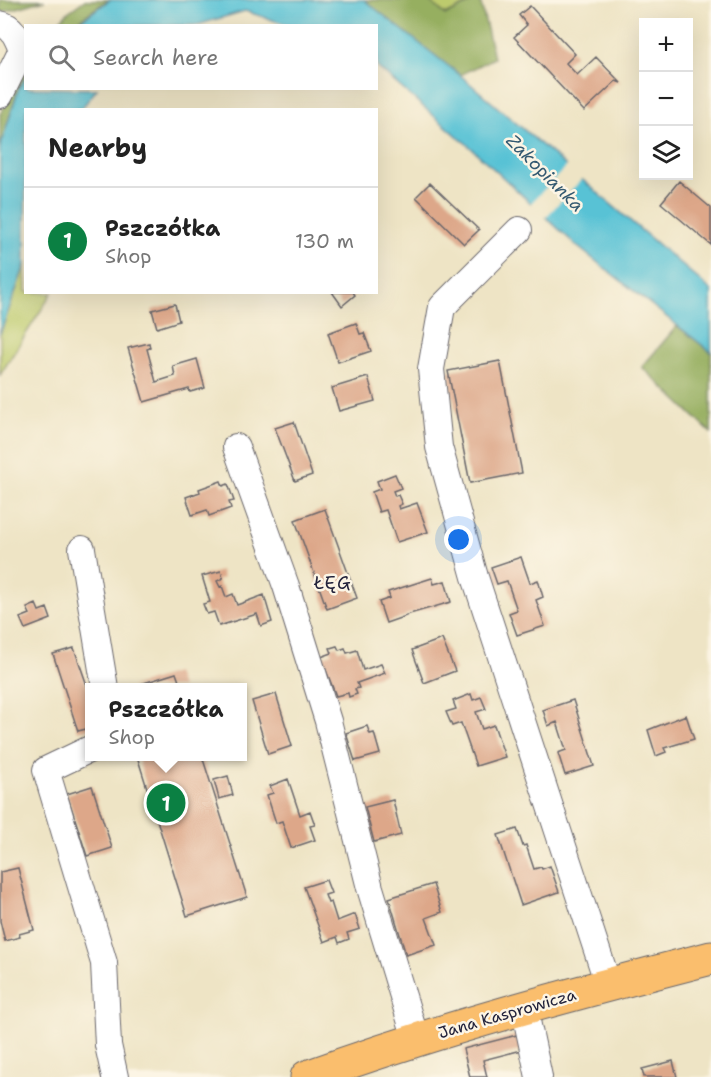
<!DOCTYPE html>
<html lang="en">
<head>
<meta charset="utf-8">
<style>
	:root { --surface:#fff; --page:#f6f6f6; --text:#222; --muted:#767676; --line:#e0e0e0; --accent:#0b8043 }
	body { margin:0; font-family:"Shantell Sans",sans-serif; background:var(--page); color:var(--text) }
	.controls { position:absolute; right:18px; top:18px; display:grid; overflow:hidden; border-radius:0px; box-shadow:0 6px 24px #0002 }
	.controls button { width:54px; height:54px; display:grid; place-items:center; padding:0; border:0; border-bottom:2px solid var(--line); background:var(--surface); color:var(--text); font:30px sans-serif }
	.you { position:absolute; left:459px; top:540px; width:21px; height:21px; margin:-15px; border:4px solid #fff; border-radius:50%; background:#1a73e8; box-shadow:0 0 0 9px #1a73e833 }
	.badge { display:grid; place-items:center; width:39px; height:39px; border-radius:50%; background:var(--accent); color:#fff; font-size:20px; font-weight:700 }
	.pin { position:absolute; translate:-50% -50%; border:3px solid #fff; box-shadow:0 2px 6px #0006 }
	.popup { position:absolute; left:85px; top:683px; width:162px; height:78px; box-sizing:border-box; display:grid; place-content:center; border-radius:0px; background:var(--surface); filter:drop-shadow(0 2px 4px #0005); font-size:20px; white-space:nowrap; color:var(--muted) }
	.popup b { font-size:22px; color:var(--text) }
	.popup::after { content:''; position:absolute; left:50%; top:100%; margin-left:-12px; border:12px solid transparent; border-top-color:var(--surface) }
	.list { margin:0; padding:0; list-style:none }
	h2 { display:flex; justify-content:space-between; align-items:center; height:78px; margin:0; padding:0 24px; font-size:26px }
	h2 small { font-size:20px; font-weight:400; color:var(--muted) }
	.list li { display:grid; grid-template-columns:39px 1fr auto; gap:18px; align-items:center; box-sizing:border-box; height:108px; padding:0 24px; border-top:2px solid var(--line) }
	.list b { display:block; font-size:22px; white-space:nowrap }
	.list p { margin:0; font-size:20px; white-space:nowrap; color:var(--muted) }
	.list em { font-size:20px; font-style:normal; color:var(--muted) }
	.icon { flex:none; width:33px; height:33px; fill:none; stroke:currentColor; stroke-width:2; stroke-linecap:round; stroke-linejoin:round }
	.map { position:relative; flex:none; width:711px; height:1077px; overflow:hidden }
	.search { position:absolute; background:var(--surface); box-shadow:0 6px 24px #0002; left:24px; top:24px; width:354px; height:66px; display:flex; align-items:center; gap:15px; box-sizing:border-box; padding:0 21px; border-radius:0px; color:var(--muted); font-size:22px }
	.panel { position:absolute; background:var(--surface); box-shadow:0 6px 24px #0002; left:24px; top:108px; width:354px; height:186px; border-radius:0px }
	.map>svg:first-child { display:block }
	.green { fill:#bdcb6d; stroke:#707654; stroke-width:1.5 }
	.forest { fill:#96af60; stroke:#5c684e; stroke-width:1.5 }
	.water { fill:#59c2d5; stroke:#3e7288; stroke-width:1.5 }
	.pier { fill:#eee4c5 }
	.building { fill:#dda789 }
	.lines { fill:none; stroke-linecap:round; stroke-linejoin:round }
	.minor-casing { stroke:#69666b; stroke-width:28 }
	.major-casing { stroke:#69666b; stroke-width:35 }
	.minor { stroke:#fff; stroke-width:26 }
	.major { stroke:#fabe6d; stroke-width:33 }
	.labels { text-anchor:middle; stroke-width:5; stroke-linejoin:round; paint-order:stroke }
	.street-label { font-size:16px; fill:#22223b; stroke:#fcf5e5 }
	.water-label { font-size:18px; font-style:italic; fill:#355a71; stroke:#fcf5e5 }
	.neighbourhood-label { font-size:18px; letter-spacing:1.5px; fill:#22223b; stroke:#fcf5e5 }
</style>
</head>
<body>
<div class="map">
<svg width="711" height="1077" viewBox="0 0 711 1077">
	<rect width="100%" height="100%" fill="#fcf5e5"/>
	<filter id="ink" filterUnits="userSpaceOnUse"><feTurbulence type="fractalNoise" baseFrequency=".0167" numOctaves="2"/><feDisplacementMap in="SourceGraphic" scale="12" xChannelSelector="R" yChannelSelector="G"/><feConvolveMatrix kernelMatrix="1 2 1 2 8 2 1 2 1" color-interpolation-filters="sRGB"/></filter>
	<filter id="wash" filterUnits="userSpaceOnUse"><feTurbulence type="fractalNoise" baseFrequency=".008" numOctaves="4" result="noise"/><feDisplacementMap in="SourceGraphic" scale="24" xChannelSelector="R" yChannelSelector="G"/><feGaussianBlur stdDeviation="1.35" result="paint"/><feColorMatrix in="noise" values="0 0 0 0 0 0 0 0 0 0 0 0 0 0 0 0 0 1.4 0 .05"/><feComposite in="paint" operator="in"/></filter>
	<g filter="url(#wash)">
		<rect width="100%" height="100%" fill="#eee4c5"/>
		<path class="green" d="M428,0H476L446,15Z
			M25,265L26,292L52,293L0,375V334Z"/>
		<path class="forest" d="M0,0H45L0,13Z
			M85,0H110L99,6L73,25L55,26L68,12Z
			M364,0H428L446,15L476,0H480L494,58L460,75Z
			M25,62V78L19,87L0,148V115Z
			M677,326L711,352V433L642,367Z"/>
		<path class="water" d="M110,0H364L460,75L711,290V352L578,247L469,146L377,67L376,26L288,25L245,11L197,25L73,26Z
			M25,78L26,88L97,89L81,109L26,110L25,265L0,334V148L19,87Z"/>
		<path class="pier" d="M569,164L584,177L544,219L529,205Z"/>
		<g id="blocks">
			<path class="building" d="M530,6L575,54L566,63L577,75L596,57L621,83L616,81L584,111L514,37L527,25L519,15Z
				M679,181L711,208V245L661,203Z
				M430,183L479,230L464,244L416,197Z
				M332,292H353L355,295L342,306Z
				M175,304L179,321L157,328L152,310Z
				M356,323L360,334L364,333L371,351L338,362L328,333Z
				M149,343L150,348L147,349L156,382L175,376L173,366L197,359L205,388L190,392L189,389L144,402L128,348Z
				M500,361L522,473L470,483L448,371Z
				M368,377L375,401L339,411L332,388Z
				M294,422L312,475L295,481L275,428Z
				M395,474L401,488L393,491L395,496L398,495L402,504L398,506L399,509L417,503L428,532L397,542L386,510L379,512L372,492L380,489L377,481Z
				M221,481L223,486L228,484L234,501L229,502L231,508L209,516L207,510L192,515L186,497L200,492L199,489Z
				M325,509L357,598L327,609L295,520Z
				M521,557L530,583L538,580L543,597L536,600L545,626L517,635L509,613L517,610L507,581L497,584L491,567Z
				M221,571L223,578L217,581L220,587L222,586L226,597L233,594L237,605L264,595L272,622L261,626L257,614L219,626L214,612L207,614L203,604L210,602L202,576Z
				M432,578L434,584L445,581L451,602L406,615V616L386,623L379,602L390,598L388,592Z
				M36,604L39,611L47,608L51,619L25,629L20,618L30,614L27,608Z
				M442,639L455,671L424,683L412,650Z
				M337,646L339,650L345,648L347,653L357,650L363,670L381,664L385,673L357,683L359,688L355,689L357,694L349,697L348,693L336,696L321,657L332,653L330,648Z
				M74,648L90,694V728L78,731L53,654Z
				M176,673L181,687H131Z
				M276,694L292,746L268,754L252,701Z
				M471,694L473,700L481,697L486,709L476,712L482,729L494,725L505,757L476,766L461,723L452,726L446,712L456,709L453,701Z
				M573,700L594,766L565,775L558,753L566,750L557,722L548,726L543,710Z
				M686,715L694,739L664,748L666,752L656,756L648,730Z
				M367,726L370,734L374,733L380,754L355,761L346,733Z
				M137,756H202L247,897L187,916Z
				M228,776L233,795L219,799L214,780Z
				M288,779L300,815L310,811L315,825L310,826L315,840L291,848L282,821L276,823L267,795L273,793L270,786Z
				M92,786L112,848L87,856L67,794Z
				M393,800L401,835L374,842L365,807Z
				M517,829L523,846L526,845L534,869L541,867L542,869L550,866L559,892L521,905L498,835Z
				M18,868L34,930L19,934L20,937L5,941L0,921V872Z
				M326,880L331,893L325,895L328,903L331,902L337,921L355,914L360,929L347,933L349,939L339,943L337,937L324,942L304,887Z
				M433,884L442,912L426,918L436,945L406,955L389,898Z
				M517,1035L522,1050L483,1060L487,1077H470L463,1049Z
				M673,1061L677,1077H644L642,1069Z"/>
		</g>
	</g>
	<g filter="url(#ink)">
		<use href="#blocks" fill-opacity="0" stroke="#69666b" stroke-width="1.5"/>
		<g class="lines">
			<defs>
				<path id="minor" d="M0,24C13,26 17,38 22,50L0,95
					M519,230L442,307L431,369L439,447L475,577L608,984
					M236,447L286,586L328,721L370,888L416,1039
					M82,549L105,688
					M90,749L46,770L104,963L108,1045L115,1077
					M524,1007L539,1077"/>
				<path id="major" d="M307,1077C439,1029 575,993 711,958"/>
			</defs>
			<use href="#minor" class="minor-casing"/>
			<use href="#major" class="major-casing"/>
			<use href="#minor" class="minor"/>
			<use href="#major" class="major"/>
		</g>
	</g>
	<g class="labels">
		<g class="street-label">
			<text transform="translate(507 1013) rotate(-16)" y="6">Jana Kasprowicza</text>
		</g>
		<g class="water-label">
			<text transform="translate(545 173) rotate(45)" y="6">Zakopianka</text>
		</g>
		<g class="neighbourhood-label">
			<text x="333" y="589">ŁĘG</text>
		</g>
	</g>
</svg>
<div class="controls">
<button>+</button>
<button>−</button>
<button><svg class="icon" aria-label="layers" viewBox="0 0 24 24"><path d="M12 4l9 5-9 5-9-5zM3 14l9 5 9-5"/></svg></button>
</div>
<div class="you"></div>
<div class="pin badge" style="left:166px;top:803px">1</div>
<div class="popup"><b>Pszczółka</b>Shop</div>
<div class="search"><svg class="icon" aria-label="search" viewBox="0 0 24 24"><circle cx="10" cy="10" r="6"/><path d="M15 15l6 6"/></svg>Search here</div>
<section class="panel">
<h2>Nearby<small></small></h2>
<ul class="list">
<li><span class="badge">1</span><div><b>Pszczółka</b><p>Shop</p></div><em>130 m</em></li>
</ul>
</section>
</div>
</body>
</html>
